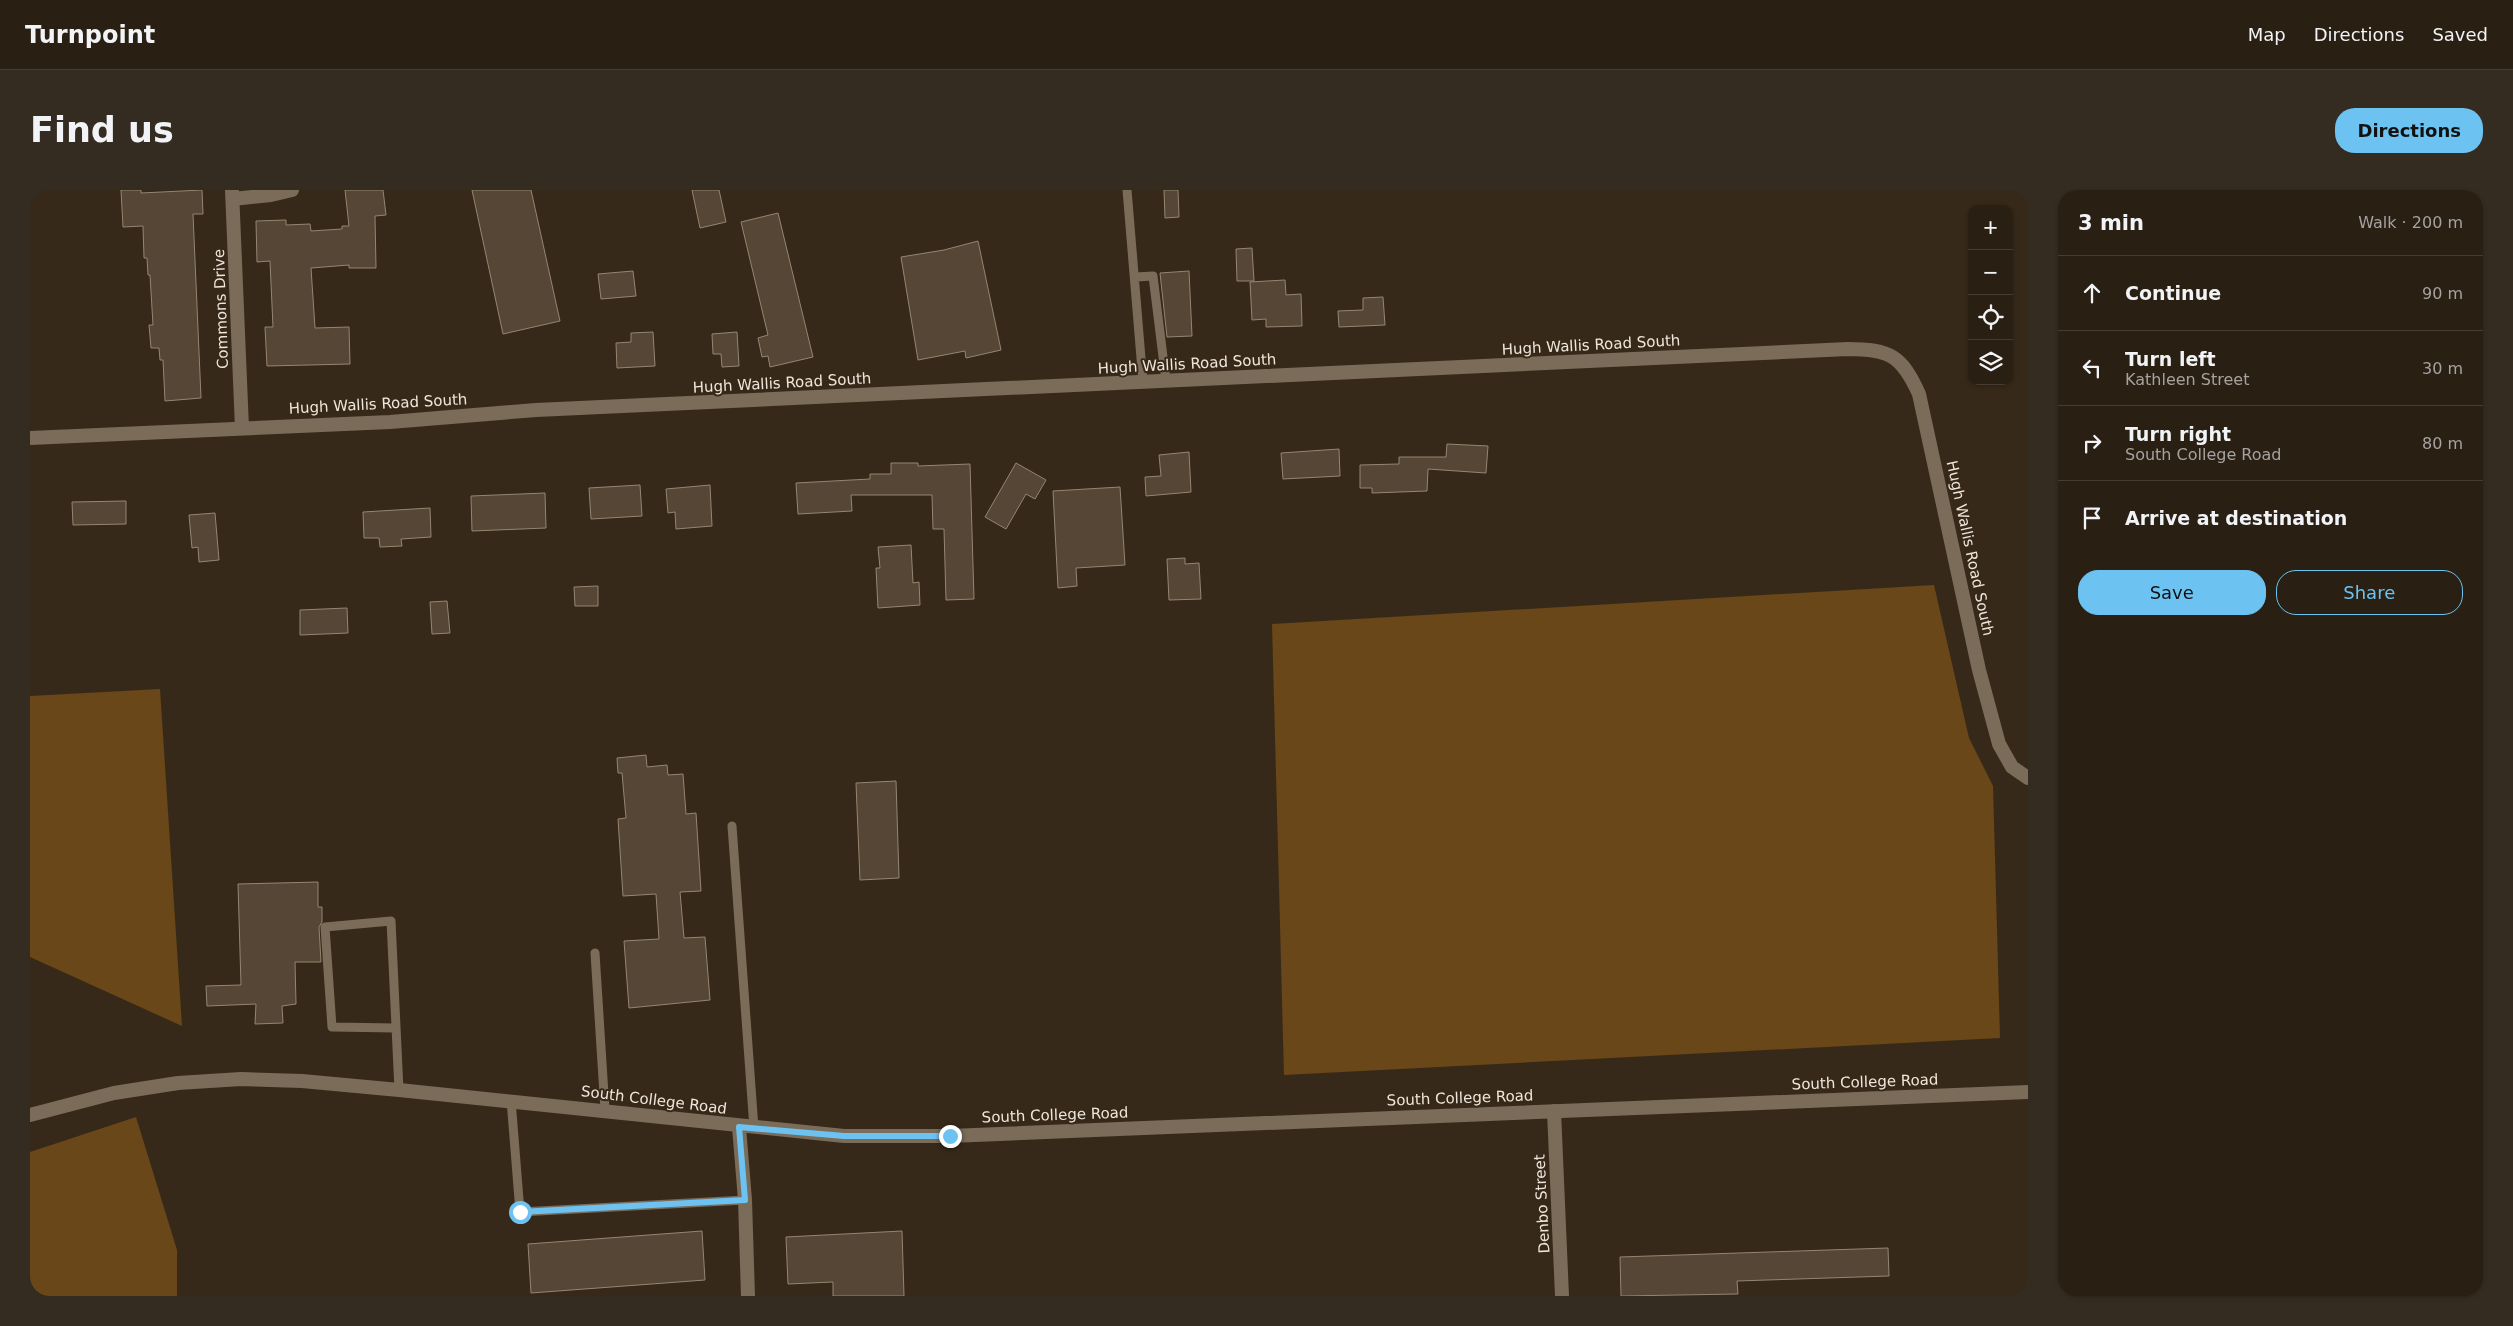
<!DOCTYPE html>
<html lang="en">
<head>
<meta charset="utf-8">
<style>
	:root { --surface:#291f13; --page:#352c21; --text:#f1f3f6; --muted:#a5a2a0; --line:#453d33; --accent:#6cc3f2 }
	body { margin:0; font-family:"DejaVu Sans",sans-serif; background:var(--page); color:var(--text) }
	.controls { position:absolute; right:15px; top:15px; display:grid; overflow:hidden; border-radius:10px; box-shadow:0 1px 4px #0004 }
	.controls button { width:45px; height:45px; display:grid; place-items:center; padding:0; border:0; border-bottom:1px solid var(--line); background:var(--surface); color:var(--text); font:25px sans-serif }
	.stop { position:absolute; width:15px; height:15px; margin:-11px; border:4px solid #6cc3f2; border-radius:50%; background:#fff }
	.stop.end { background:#6cc3f2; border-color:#fff; box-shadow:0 1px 5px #0008 }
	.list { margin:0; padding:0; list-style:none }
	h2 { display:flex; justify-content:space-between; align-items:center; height:65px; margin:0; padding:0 20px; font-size:21px }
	h2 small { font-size:16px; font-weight:400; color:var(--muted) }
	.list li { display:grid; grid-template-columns:32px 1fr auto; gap:15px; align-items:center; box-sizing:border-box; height:75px; padding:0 20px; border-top:1px solid var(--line) }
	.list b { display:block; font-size:19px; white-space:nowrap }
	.list p { margin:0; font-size:16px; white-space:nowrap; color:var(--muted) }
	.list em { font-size:16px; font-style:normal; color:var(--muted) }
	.actions { display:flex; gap:10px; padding:15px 20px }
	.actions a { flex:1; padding:11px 0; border:1px solid var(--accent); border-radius:20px; text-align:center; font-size:18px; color:var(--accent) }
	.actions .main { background:var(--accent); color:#111 }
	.icon { flex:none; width:28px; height:28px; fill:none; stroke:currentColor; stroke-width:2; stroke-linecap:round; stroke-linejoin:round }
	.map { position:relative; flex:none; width:1998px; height:1106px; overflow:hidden; border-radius:20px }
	header { display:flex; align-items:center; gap:30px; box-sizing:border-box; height:70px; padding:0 25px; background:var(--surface); border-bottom:1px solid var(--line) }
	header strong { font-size:24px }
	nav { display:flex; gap:28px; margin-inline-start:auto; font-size:18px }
	.intro { display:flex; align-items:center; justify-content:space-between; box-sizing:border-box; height:120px; padding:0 30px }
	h1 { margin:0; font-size:35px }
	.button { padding:12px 22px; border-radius:20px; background:var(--accent); color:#111; font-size:18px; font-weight:700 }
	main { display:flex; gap:30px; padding:0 30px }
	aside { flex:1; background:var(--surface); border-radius:20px; box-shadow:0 1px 4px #0004 }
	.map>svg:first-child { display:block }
	.green { fill:#694718 }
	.building { fill:#554635; stroke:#968573 }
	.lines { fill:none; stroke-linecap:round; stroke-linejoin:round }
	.service { stroke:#7b6c59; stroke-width:9 }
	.minor { stroke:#7b6c59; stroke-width:14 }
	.tertiary { stroke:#7b6c59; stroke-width:14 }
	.route { stroke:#6cc3f2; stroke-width:6 }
	.labels { text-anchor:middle; stroke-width:4; stroke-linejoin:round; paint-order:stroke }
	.street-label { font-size:15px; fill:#eee5db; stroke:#372919 }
</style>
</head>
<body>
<header>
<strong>Turnpoint</strong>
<nav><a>Map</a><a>Directions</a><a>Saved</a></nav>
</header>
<div class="intro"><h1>Find us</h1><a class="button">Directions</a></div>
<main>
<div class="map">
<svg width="1998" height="1106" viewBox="0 0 1998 1106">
	<rect width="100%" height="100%" fill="#372919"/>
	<path class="green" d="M1904,395L1939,548L1963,596L1970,848L1254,885L1242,434Z
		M130,499L152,836L0,767V506Z
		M106,927L147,1060V1106H0V962Z"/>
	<path class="building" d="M91,0H111V3L172,0L173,24H163L171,208L135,211L133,170H130L129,158H121L119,135H123L120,85H118L117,68H114L113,36L93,37Z
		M315,0H353L356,25L345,26L346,78H319V75L281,78L285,138L319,137L320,174L237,176L235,137H243L240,71L227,72L226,31L256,30V35L280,34L281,41L312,39V36H319Z
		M442,0H501L530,131L473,144Z
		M662,0H689L696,32L670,38Z
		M1134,0H1148L1149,27L1135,28Z
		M748,23L783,167L740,177L738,166L732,167L728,148L738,145L711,32Z
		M948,51L971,160L936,168L935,161L888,170L871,67L914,60Z
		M1222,58L1224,91H1207L1206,59Z
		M603,81L606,106L571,109L568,84Z
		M1159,81L1162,146L1137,147L1130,83Z
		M1255,90L1256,105L1271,104L1272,136L1236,137V129L1222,130L1220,92Z
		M1353,107L1355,135L1309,137L1308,121L1333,120V108Z
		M623,142L625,176L587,178L586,153L601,152V143Z
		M707,142L709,176L692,177L691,164H683L682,144Z
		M1417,254L1458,256L1456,283L1398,279L1397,301L1342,303V298H1330V275L1369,274V267H1416Z
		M1309,259L1310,286L1253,289L1251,263Z
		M1159,262L1161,302L1116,306L1115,287L1131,286L1129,265Z
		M861,273H888V276L940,274L944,409L916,410L914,339H903L902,305H821L822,321L768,324L766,293L840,289V284H861Z
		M986,273L1016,290L1005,309L996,304L976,339L955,327Z
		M610,295L612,326L561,329L559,298Z
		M680,295L682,336L646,339L645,322L638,323L636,299Z
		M1090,297L1095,375L1046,378L1047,396L1028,398L1023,301Z
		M515,303L516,338L442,341L441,306Z
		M96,311V334L43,335L42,312Z
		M400,318L401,347L371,349L372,356L350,357L349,348H334L333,322Z
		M185,323L189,370L169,372L168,357L162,358L159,325Z
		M881,355L883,393L889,392L890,415L848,418L846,378H850L848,357Z
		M1155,368V374L1169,373L1171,409L1139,410L1137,369Z
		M568,396V416H545L544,397Z
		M417,411L420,443L402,444L400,412Z
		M317,418L318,443L270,445V420Z
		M616,565L617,577L637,575L638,585L653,584L656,624L666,623L671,701L650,702L654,748L675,747L680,810L599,818L594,751L629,749L626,704L593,706L588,629L596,628L592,583H588L587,568Z
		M866,591L869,688L830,690L826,593Z
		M288,692V717H292V732L289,737L291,772H265L266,814L252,816L253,833L225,834L226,814L177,816L176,796L211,795L208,694Z
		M672,1041L675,1090L501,1103L498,1054Z
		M872,1041L874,1106H803V1092L758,1094L756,1047Z
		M1858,1058L1859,1086L1707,1091L1708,1104L1591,1106L1590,1067Z"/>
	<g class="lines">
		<path class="service" d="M1097,0L1113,192
			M1106,87L1123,86L1136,191
			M702,636L724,938
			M565,763L575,920
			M366,838L302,837L295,737L361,731L369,900
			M481,910L490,1022L715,1010"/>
		<path class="minor" d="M202,0L212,238
			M203,9L241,5L262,0
			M0,248L360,232L506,220L1818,159C1860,159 1872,166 1889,204L1949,480L1969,554L1982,577L1998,588
			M1524,921L1532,1106
			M709,937L715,1010L718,1106"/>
		<path class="tertiary" d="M0,925L84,903L148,893L211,889L272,891L369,900L814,946H920L1998,902"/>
	</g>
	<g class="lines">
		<path class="route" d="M490,1022L715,1010L709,937L814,946H920"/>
	</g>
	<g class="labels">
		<g class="street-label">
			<text transform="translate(191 119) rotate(-92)" y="5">Commons Drive</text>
			<text transform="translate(1561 155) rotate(-3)" y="5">Hugh Wallis Road South</text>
			<text transform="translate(1157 174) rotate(-3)" y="5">Hugh Wallis Road South</text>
			<text transform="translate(752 193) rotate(-3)" y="5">Hugh Wallis Road South</text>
			<text transform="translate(348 214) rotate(-3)" y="5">Hugh Wallis Road South</text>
			<text transform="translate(1940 358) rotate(78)" y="5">Hugh Wallis Road South</text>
			<text transform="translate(1835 892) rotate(-2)" y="5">South College Road</text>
			<text transform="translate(1430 908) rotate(-2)" y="5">South College Road</text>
			<text transform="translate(624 910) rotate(7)" y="5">South College Road</text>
			<text transform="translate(1025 925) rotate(-2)" y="5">South College Road</text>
			<text transform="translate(1512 1014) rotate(-93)" y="5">Denbo Street</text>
		</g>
	</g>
</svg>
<div class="controls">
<button>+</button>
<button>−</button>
<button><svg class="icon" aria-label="locate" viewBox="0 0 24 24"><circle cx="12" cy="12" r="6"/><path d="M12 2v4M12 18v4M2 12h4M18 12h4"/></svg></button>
<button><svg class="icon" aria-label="layers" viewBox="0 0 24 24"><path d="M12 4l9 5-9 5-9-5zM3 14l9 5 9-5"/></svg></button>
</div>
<div class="stop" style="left:490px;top:1022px"></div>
<div class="stop end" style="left:920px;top:946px"></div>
</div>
<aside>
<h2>3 min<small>Walk · 200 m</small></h2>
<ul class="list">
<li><svg class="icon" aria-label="ahead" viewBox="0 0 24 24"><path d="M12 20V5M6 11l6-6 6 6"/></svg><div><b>Continue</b></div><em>90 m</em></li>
<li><svg class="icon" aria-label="left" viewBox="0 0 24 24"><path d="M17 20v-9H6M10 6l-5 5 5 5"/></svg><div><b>Turn left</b><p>Kathleen Street</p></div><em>30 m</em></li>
<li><svg class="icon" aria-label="right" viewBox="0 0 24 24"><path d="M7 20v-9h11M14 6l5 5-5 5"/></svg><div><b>Turn right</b><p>South College Road</p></div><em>80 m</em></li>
<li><svg class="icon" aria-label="arrive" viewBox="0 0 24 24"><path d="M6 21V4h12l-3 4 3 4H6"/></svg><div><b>Arrive at destination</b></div></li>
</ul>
<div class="actions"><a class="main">Save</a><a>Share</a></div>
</aside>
</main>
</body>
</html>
